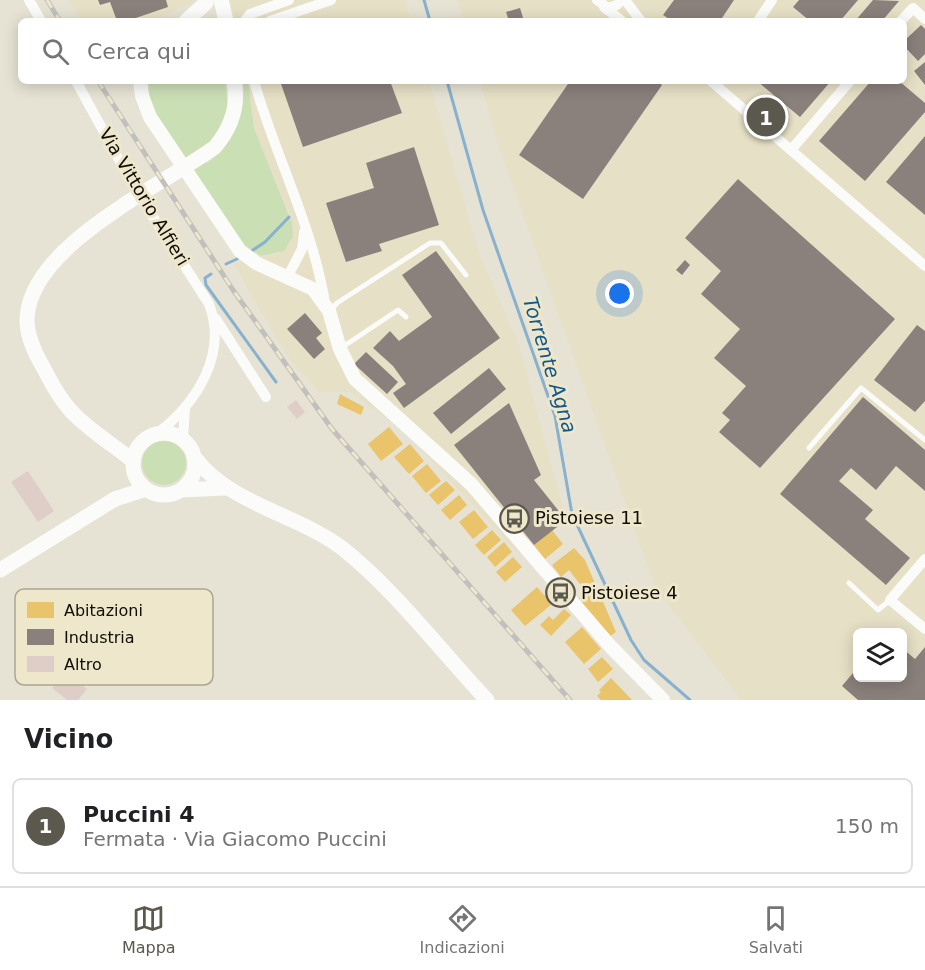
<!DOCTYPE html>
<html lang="it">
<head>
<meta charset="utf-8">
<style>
	:root { --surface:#fff; --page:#f2f2f2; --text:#202124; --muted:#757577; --line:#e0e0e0; --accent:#5b584d }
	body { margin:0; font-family:"DejaVu Sans",sans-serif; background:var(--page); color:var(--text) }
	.controls { position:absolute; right:18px; bottom:18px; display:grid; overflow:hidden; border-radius:9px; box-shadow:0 3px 15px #0003 }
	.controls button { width:54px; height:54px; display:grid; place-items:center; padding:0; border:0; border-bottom:2px solid var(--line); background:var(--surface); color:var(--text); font:30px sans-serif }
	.you { position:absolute; left:620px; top:294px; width:21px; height:21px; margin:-15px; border:4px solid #fff; border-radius:50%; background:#1a73e8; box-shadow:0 0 0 9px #1a73e833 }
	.badge { display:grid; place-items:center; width:39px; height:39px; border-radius:50%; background:var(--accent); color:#fff; font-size:20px; font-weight:700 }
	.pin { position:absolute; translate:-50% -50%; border:3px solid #fff; box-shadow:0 2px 6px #0006 }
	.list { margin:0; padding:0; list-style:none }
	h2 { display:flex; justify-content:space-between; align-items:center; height:78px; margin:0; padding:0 24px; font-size:26px }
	h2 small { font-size:20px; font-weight:400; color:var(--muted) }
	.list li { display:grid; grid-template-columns:39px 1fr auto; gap:18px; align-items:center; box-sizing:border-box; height:96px; margin:0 12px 12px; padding:0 12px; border:2px solid var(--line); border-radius:9px }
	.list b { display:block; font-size:22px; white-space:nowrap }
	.list p { margin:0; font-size:20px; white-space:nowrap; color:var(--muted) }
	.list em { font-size:20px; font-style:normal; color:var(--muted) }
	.icon { flex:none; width:33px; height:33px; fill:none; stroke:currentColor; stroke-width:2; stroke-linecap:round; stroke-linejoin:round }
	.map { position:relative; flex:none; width:925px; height:700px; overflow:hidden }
	.search { position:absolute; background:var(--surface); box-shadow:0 3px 15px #0003; left:18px; right:18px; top:18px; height:66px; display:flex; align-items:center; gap:15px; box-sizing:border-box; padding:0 21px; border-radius:9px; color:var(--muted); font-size:22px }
	.sheet { height:186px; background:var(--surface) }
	nav { display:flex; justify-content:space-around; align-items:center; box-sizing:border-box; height:84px; border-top:2px solid var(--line); background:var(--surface); font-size:16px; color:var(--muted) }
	nav a { display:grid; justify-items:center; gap:3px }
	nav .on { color:var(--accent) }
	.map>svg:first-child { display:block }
	.built { fill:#e6e0c6; fill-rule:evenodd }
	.green { fill:#cbdfb5 }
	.homes { fill:#e9c46a }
	.industry { fill:#8a817c }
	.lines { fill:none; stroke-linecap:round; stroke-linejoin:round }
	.stream { stroke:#87b1cf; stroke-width:3 }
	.building { fill:#dfcec7 }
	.service { stroke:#fbfbf9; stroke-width:5 }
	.minor { stroke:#fbfbf9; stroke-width:10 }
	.tertiary { stroke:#fbfbf9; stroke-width:14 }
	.secondary { stroke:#fbfbf9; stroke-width:15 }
	.rail-casing { stroke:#c1c0bc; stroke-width:5 }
	.rail { stroke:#eee7cc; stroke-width:3; stroke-dasharray:9; stroke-linecap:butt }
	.labels { text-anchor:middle; stroke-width:6; stroke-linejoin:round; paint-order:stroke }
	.street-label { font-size:18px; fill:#100d05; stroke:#eee7cc }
	.poi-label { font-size:18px; fill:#100d05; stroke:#eee7cc; text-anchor:start }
	.water-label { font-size:20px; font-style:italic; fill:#125888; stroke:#eee7cc }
	.key { fill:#eee7cc; stroke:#aba690; stroke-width:1.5 }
	.key-label { font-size:16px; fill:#100d05 }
</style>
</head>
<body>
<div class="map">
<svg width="925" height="700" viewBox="0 0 925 700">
	<rect width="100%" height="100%" fill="#e6e3d4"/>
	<path class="built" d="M68,0H196L153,21H82Z
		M230,0H405L411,21H235Z
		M457,0H925V700H741L655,587L496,138L480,81H904V21H463ZM858,632H902V678H858Z
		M248,81H429L480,256L519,345L566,520L534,545L518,553L403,430L350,392H319L287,356L234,264L280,253L290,244L293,237L289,213L254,128Z"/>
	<path class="green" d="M148,81H225L228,109L217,136L199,151L207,163C235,143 246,114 243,81H248L254,128L292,223L293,237L284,251L261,256L243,244L158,117L150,99Z
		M142 463a22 22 0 1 1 44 0a22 22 0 1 1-44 0Z"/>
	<path class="homes" d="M340,394L364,407L361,415L337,404Z
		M389,427L403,444L381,461L368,444Z
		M410,444L424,461L409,474L394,457Z
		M427,464L441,481L426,493L412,476Z
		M446,481L455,490L438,505L429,495Z
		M459,495L467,505L450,520L441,510Z
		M474,510L488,527L473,539L459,522Z
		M492,530L501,540L484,555L475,545Z
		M552,530L563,544L545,559L534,545Z
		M504,542L512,552L495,567L487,557Z
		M574,548L585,560L616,632L609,637L578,599L586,592L569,570L561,577L552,565Z
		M513,557L522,567L505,582L496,572Z
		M537,587L552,604L525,626L511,610Z
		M564,609L571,615L551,636L540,625L549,616L553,620Z
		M582,627L601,649L584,664L565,642Z
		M602,657L613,669L598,682L588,669Z
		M611,678L632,700H601L597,696L601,692L599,690Z"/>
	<path class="industry" d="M98,0H166L168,7L127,21H117L110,2L100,5Z
		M674,0H734L720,21H672L663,15Z
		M799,0H858L840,21H810L793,7Z
		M873,0L899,1L882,21L878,19L855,21Z
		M520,8L524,21H509L506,12Z
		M921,25L925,29V54L918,61L904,46V41Z
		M925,62V85L914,71Z
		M280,81H390L402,113L303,147Z
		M570,81H657L662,85L583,199L519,155Z
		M757,81H831L800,117Z
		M871,81H899L925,103V112L865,181L819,141Z
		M925,136V215L886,182Z
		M414,147L439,225L379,244L382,251L346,262L326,203L374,188L366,163Z
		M738,179L895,319L760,468L719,432L730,420L722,413L746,386L714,358L740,329L701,294L721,271L685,238Z
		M436,251L500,338L404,408L393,393L406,384L393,366L373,348L390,331L399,341L432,317L402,275Z
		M685,260L690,265L682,275L676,270Z
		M305,313L322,333L316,338L325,349L314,359L287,329Z
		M917,325L925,331V401L915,412L874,380Z
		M366,352L398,382L387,394L354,364Z
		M489,368L506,389L451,434L433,413Z
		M863,397L925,450V491L896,466L876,490L851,468L839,481L873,510L865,519L910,558L886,585L780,494Z
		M509,403L541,475L534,480L566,520L534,545L454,445Z
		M925,647V700H858L842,686L858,667V678H902V648L915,659Z"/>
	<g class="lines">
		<path class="stream" d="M424,0L430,21
			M447,81L483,210L555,416L572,514L631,640L644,660L690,700
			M253,250L265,242L289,217
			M226,264L237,259
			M211,274L205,278L206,285L276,382"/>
	</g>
	<path class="building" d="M296,400L305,412L297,419L287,407Z
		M28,471L54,511L38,522L11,482Z
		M65,672L87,689L78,700H67L52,688Z"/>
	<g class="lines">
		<path class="service" d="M331,310L337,303L430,243H441L466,275
			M341,348L398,310L406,317
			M809,448L861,388L925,440
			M849,583L878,610L890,600"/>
		<path class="minor" d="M29,0L41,21
			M597,0L608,8L617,5L621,0
			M625,0L641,21
			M604,7L622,21
			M245,21L250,14L289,0
			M270,21L331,0
			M758,21L772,0
			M901,21L913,8L925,19
			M76,81L134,187L209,304C228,354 197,402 159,432
			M254,81C275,155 313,227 325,303
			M711,81L925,266
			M791,150L850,81
			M288,276L302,249L304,232
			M216,319L266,397
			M183,438L185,408
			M925,559L890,600L925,629"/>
		<path class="tertiary" d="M140,81L142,96L150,117L240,251L256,263L313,289L329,311L340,349L355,379L471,484L611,647L663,700"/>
		<path class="secondary" d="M221,0L226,21
			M186,21L206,3
			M133 464a31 31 0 1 1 62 0a31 31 0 1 1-62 0Z
			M196,459C230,504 297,514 342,548C393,588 442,652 487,700
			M133,461C115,446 92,432 76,416C62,403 52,384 43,367C35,353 27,337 27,320C28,246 162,186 215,147C231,128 239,106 234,81
			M181,490L225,488
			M0,570L115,499L146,489"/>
		<defs>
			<path id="rail" d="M47,0L60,21
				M98,81L233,290L332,429L570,700"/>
		</defs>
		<use href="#rail" class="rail-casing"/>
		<use href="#rail" class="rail"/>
	</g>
	<defs>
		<symbol id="bus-ring" viewBox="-11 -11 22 22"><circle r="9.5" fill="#eee7cc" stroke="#5b584d" stroke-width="1.5"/><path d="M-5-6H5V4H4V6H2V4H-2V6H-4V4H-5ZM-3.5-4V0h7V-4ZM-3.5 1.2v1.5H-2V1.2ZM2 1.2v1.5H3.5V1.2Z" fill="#5b584d"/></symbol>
	</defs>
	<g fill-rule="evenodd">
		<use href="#bus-ring" x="498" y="502" width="33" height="33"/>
		<use href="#bus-ring" x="544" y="576" width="33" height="33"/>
	</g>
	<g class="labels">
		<g class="street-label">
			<text transform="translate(144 197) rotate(59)" y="6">Via Vittorio Alfieri</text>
		</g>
		<g class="poi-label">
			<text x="535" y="524">Pistoiese 11</text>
			<text x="581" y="599">Pistoiese 4</text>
		</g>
		<g class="water-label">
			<text transform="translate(550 365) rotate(73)" y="7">Torrente Agna</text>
		</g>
	</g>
	<rect x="15" y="589" width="198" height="96" rx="9" class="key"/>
	<rect x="27" y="602" width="27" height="16" fill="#e9c46a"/>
	<rect x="27" y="629" width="27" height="16" fill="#8a817c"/>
	<rect x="27" y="656" width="27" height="16" fill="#dfcec7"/>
	<g class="key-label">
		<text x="64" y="616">Abitazioni</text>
		<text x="64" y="643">Industria</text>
		<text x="64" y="670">Altro</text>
	</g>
</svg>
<div class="controls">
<button><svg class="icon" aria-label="layers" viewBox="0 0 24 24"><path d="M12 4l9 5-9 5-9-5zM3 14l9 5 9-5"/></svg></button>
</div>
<div class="you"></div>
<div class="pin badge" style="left:766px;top:117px">1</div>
<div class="search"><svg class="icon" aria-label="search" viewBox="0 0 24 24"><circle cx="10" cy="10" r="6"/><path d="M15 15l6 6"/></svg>Cerca qui</div>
</div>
<section class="sheet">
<h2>Vicino<small></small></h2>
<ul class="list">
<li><span class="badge">1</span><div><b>Puccini 4</b><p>Fermata · Via Giacomo Puccini</p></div><em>150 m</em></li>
</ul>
</section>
<nav>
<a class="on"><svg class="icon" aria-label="map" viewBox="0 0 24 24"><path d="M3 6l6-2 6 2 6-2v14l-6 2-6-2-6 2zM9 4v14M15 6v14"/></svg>Mappa</a>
<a><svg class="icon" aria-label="directions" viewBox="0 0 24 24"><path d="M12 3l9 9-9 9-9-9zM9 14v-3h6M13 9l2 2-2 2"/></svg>Indicazioni</a>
<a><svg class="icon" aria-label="saved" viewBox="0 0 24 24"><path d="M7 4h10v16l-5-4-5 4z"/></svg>Salvati</a>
</nav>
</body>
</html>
